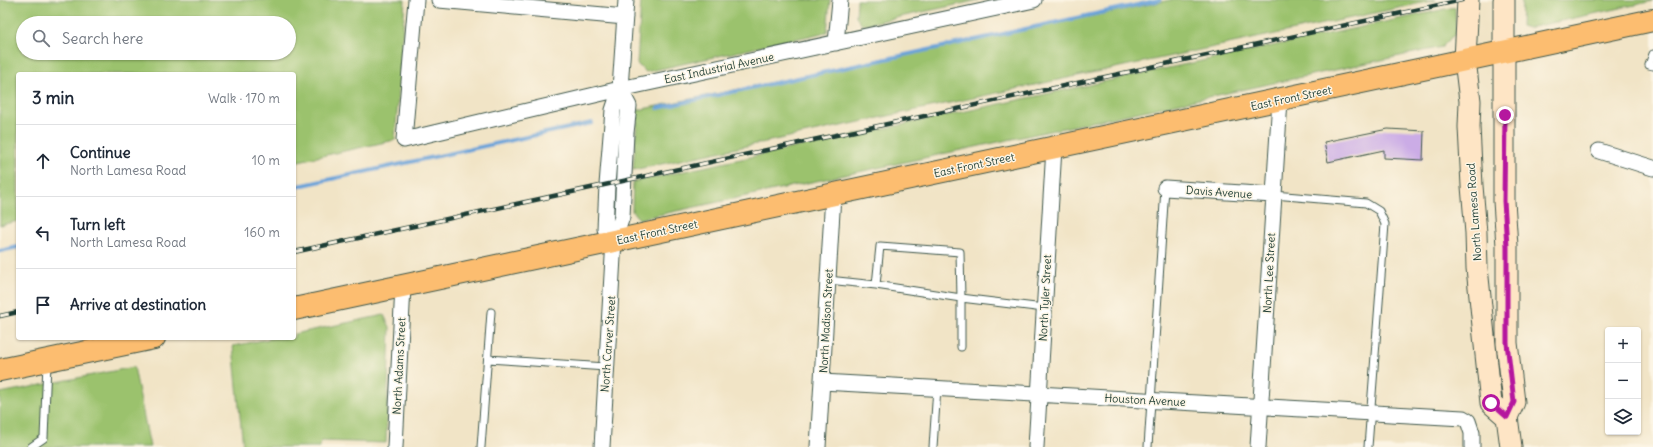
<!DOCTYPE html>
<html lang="en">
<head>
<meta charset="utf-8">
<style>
	:root { --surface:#fff; --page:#f6f6f7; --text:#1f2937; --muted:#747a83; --line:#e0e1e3 }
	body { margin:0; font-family:Delius,sans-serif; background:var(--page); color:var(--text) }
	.controls { position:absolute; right:12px; bottom:12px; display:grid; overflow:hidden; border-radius:4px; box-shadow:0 1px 3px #0004 }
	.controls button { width:36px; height:36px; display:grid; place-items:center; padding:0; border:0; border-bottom:1px solid var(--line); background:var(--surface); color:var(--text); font:20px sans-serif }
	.stop { position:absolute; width:12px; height:12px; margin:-9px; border:3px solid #b5179e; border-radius:50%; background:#fff }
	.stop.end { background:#b5179e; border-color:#fff; box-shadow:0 1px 4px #0008 }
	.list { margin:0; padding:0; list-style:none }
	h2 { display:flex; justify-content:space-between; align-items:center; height:52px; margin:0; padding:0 16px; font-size:17px }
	h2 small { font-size:13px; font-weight:400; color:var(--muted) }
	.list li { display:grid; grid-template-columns:26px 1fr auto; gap:12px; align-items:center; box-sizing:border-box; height:72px; padding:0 16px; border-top:1px solid var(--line) }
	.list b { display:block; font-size:15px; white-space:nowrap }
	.list p { margin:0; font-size:13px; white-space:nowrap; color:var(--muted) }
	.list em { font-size:13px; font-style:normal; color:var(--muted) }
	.icon { flex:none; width:22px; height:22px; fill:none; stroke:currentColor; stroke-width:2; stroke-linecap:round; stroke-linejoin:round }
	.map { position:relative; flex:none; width:1653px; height:447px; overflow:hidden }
	.search { position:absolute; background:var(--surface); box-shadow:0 1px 3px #0004; left:16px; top:16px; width:280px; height:44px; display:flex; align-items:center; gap:10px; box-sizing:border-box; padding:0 14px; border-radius:22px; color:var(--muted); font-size:15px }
	.panel { position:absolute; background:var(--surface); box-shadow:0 1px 3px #0004; left:16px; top:72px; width:280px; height:268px; border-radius:4px }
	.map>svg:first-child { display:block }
	.grass { fill:#9bc26d; stroke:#5d8050; fill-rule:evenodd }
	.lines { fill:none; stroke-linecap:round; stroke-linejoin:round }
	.stream { stroke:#6aa3d9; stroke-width:4 }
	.building { fill:#cbace6 }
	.service-casing { stroke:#3e564a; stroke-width:9 }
	.minor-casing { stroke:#3e564a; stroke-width:17 }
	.secondary-casing { stroke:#3e564a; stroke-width:23 }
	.primary-casing { stroke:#3e564a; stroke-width:24 }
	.service { stroke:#fff; stroke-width:7 }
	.minor { stroke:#fff; stroke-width:15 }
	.secondary { stroke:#fee5c5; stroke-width:21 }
	.primary { stroke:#fcbd6f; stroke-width:22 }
	.rail-casing { stroke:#1f3d34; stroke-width:4.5 }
	.rail { stroke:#fcf5e5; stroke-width:3; stroke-dasharray:9; stroke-linecap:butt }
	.route { stroke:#b5179e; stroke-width:5 }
	.labels { text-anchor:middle; stroke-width:3; stroke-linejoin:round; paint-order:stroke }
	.street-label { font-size:11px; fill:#1f3d34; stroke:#fcf5e5 }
</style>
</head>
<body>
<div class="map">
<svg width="1653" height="447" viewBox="0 0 1653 447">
	<rect width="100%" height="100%" fill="#fcf5e5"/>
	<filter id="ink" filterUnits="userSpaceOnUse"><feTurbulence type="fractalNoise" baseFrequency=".025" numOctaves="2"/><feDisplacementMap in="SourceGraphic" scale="8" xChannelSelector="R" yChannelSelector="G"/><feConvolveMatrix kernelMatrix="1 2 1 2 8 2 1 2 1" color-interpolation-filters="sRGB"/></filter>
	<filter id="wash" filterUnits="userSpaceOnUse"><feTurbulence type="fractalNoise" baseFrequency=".012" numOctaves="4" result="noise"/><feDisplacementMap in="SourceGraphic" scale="16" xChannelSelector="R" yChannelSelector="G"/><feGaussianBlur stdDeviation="0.9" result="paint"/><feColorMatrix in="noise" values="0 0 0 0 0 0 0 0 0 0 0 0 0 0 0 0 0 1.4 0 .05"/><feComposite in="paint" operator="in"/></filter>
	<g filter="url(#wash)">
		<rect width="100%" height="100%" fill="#f1e4c6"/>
		<path class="grass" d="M0,0H405L395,140L294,162V74H18V221L0,225ZM23,23H289V53H23Z
			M641,0H830L827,32L646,72L637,64Z
			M857,0H979L862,25L856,17Z
			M1170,0H1436L633,170L638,110Z
			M1522,0H1653V1L1528,28L1521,26Z
			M1455,7L1456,33L1442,47L639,219L632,211L633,182Z
			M384,315L390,327L386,443L321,441L320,447H243L233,346L274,338H294V334Z
			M134,367L150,447H0V393Z"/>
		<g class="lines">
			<path class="stream" d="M658,108L1160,0
				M294,187L592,123
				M0,251L18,247"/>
		</g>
		<g id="blocks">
			<path class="building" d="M1388,129L1424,131L1423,160L1384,158V150L1328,162L1324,142Z"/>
		</g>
	</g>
	<g filter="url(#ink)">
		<use href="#blocks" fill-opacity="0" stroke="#3e564a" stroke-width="1"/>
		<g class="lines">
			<defs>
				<path id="service" d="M1653,54L1649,65L1653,66
					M1274,195L1366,203L1379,211L1385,224L1368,447
					M828,280L876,285L961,298L960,252L880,246L876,285
					M961,347V298L1044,308
					M488,359L606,367
					M31,447L44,438L47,363
					M481,447L491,312
					M933,447L937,388
					M1148,447L1165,188"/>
				<path id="minor" d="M416,0L404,140L620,89L1034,0
					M439,0L625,17
					M836,43L840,0
					M1599,151L1653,168
					M1165,188L1273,195
					M614,240L605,229L607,185L613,110L620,89L626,0
					M822,382L1463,418L1468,421L1472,433V447
					M395,447L403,286
					M602,447L614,240L622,217L626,133L629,106L620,89
					M818,447L833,195
					M1036,447L1054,148
					M1258,447L1280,100"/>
				<path id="secondary" d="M1468,0L1465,60L1470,101L1469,127L1472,186L1476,233L1477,268L1491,403L1507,417
					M1504,0V201L1507,246V343L1514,402L1507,417L1511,447"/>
				<path id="primary" d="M294,309L1653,20
					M0,370L154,338"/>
			</defs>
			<use href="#service" class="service-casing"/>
			<use href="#minor" class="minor-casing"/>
			<use href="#secondary" class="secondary-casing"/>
			<use href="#primary" class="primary-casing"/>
			<use href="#service" class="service"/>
			<use href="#minor" class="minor"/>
			<use href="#secondary" class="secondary"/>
			<use href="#primary" class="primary"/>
			<defs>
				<path id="rail" d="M294,252L1462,0
					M0,316L18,312"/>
			</defs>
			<use href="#rail" class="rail-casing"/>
			<use href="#rail" class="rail"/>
		</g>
	</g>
	<g class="lines" filter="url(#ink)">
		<path class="route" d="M1491,403L1507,417L1514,402L1507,343V246L1504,201L1505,115"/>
	</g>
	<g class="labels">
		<g class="street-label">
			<text transform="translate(719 68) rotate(-12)" y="4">East Industrial Avenue</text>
			<text transform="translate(1291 98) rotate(-12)" y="4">East Front Street</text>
			<text transform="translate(974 165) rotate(-12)" y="4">East Front Street</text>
			<text transform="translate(1219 192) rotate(4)" y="4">Davis Avenue</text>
			<text transform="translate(1474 212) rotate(-94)" y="4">North Lamesa Road</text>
			<text transform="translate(657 232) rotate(-12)" y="4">East Front Street</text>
			<text transform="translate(1269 273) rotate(-87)" y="4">North Lee Street</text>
			<text transform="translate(1045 298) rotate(-87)" y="4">North Tyler Street</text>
			<text transform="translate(826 321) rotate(-87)" y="4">North Madison Street</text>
			<text transform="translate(608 344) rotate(-86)" y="4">North Carver Street</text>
			<text transform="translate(399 366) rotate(-87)" y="4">North Adams Street</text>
			<text transform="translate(1145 400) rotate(3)" y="4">Houston Avenue</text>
		</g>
	</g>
</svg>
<div class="controls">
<button>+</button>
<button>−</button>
<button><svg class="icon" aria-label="layers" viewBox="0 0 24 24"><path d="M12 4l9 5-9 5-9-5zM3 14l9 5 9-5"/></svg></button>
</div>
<div class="stop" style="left:1491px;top:403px"></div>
<div class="stop end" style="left:1505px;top:115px"></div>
<div class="search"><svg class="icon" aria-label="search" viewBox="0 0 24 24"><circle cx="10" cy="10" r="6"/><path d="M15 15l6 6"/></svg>Search here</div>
<section class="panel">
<h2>3 min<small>Walk · 170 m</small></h2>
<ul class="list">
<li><svg class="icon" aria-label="ahead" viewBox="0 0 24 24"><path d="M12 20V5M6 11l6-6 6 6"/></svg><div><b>Continue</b><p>North Lamesa Road</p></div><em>10 m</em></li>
<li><svg class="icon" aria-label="left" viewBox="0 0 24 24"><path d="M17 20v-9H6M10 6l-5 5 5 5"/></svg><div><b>Turn left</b><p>North Lamesa Road</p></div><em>160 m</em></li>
<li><svg class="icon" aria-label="arrive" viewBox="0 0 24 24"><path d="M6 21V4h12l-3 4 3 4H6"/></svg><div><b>Arrive at destination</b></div></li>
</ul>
</section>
</div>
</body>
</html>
